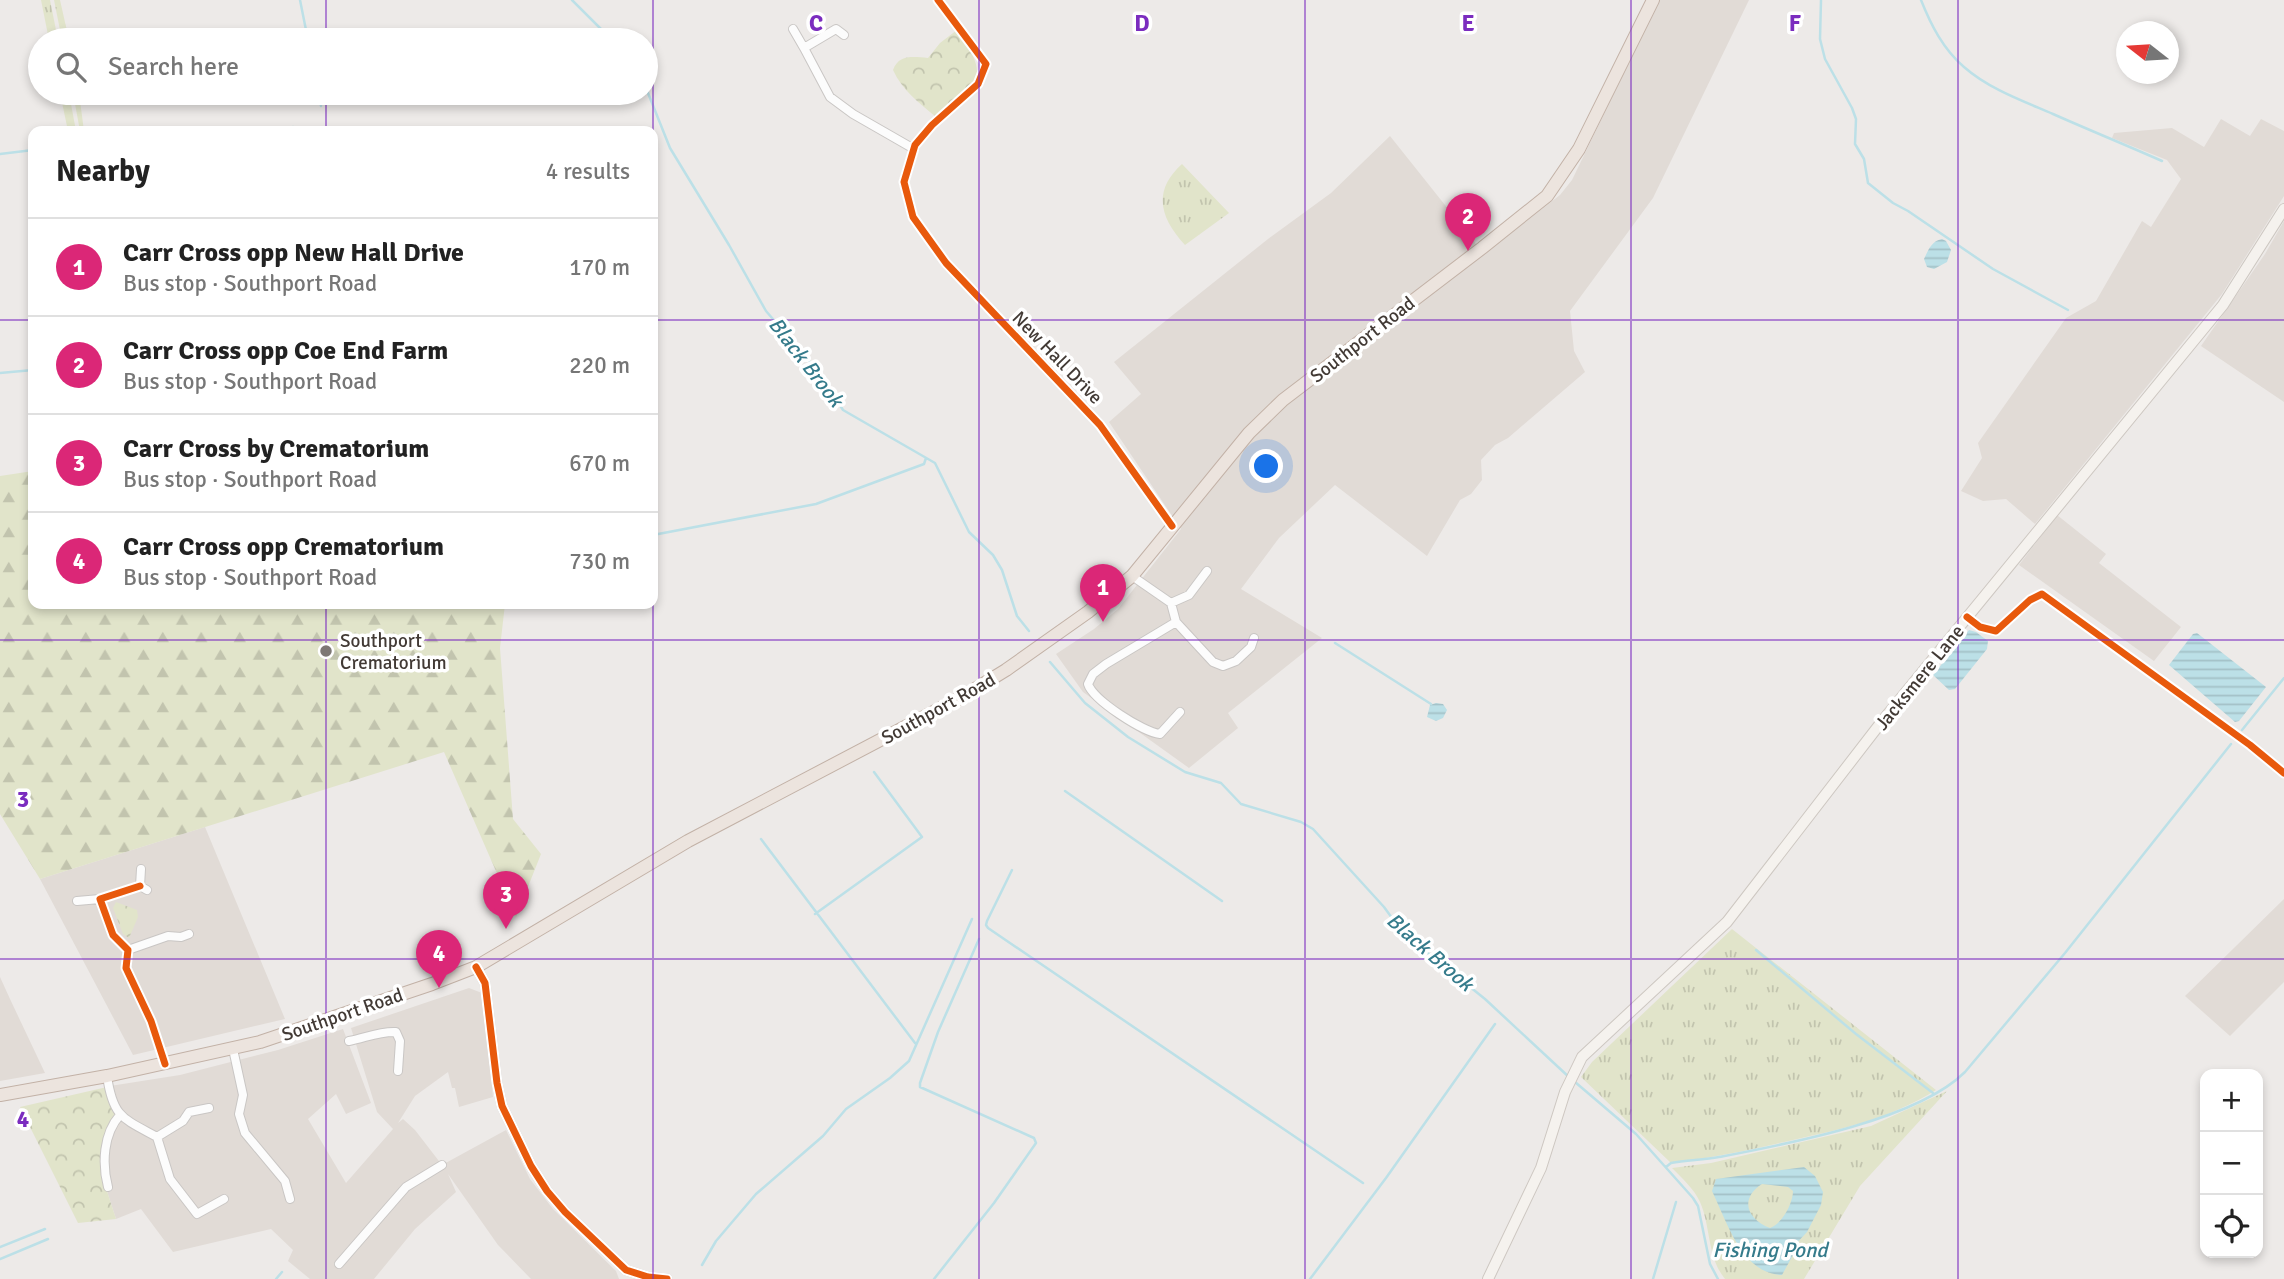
<!DOCTYPE html>
<html lang="en">
<head>
<meta charset="utf-8">
<style>
	:root { --surface:#fff; --page:#f2f2f2; --text:#222; --muted:#767676; --line:#e0e0e0; --accent:#db2777 }
	body { margin:0; font-family:Signika,sans-serif; background:var(--page); color:var(--text) }
	.controls { position:absolute; right:21px; bottom:21px; display:grid; overflow:hidden; border-radius:14px; box-shadow:0 4px 10px #0003 }
	.controls button { width:63px; height:63px; display:grid; place-items:center; padding:0; border:0; border-bottom:2px solid var(--line); background:var(--surface); color:var(--text); font:35px sans-serif }
	.compass { position:absolute; left:2116px; top:21px; width:63px; height:63px; border-radius:50%; background:var(--surface); box-shadow:0 4px 10px #0003; rotate:287deg }
	.you { position:absolute; left:1267px; top:467px; width:24px; height:24px; margin:-18px; border:5px solid #fff; border-radius:50%; background:#1a73e8; box-shadow:0 0 0 10px #1a73e833 }
	.badge { display:grid; place-items:center; width:46px; height:46px; border-radius:50%; background:var(--accent); color:#fff; font-size:23px; font-weight:700 }
	.pin { position:absolute; translate:-50% -58px; filter:drop-shadow(0 2px 4px #0008) }
	.pin::after { content:''; position:absolute; top:37px; width:24px; height:21px; background:inherit; clip-path:polygon(0 0,100% 0,50% 100%) }
	.list { margin:0; padding:0; list-style:none }
	h2 { display:flex; justify-content:space-between; align-items:center; height:91px; margin:0; padding:0 28px; font-size:30px }
	h2 small { font-size:23px; font-weight:400; color:var(--muted) }
	.list li { display:grid; grid-template-columns:46px 1fr auto; gap:21px; align-items:center; box-sizing:border-box; height:98px; padding:0 28px; border-top:2px solid var(--line) }
	.list b { display:block; font-size:26px; white-space:nowrap }
	.list p { margin:0; font-size:23px; white-space:nowrap; color:var(--muted) }
	.list em { font-size:23px; font-style:normal; color:var(--muted) }
	.icon { flex:none; width:38px; height:38px; fill:none; stroke:currentColor; stroke-width:2; stroke-linecap:round; stroke-linejoin:round }
	.map { position:relative; flex:none; width:2284px; height:1279px; overflow:hidden }
	.search { position:absolute; background:var(--surface); box-shadow:0 4px 10px #0003; left:28px; top:28px; width:630px; height:77px; display:flex; align-items:center; gap:18px; box-sizing:border-box; padding:0 24px; border-radius:38px; color:var(--muted); font-size:26px }
	.panel { position:absolute; background:var(--surface); box-shadow:0 4px 10px #0003; left:28px; top:126px; width:630px; height:483px; border-radius:14px }
	.map>svg:first-child { display:block }
	.residential { fill:#e1dbd6 }
	.grass { fill:url(#grass-tufts) }
	.forest { fill:url(#forest-firs) }
	.park { fill:url(#park-crowns) }
	.water { fill:url(#water-rules); fill-rule:evenodd }
	.lines { fill:none; stroke-linecap:round; stroke-linejoin:round }
	.stream { stroke:#bce0e7; stroke-width:2.5 }
	.minor-casing { stroke:#c9c6c4; stroke-width:10 }
	.tertiary-casing { stroke:#c9c6c4; stroke-width:11 }
	.secondary-casing { stroke:#cdc7c1; stroke-width:12 }
	.trunk-casing { stroke:#c2b1a6; stroke-width:14 }
	.minor { stroke:#fcfcfc; stroke-width:8 }
	.tertiary { stroke:#fcfcfc; stroke-width:10 }
	.secondary { stroke:#f5f2ee; stroke-width:10 }
	.trunk { stroke:#ece4de; stroke-width:12 }
	.cycleway-casing { stroke:#fff; stroke-width:11 }
	.cycleway { stroke:#e8590c; stroke-width:7 }
	.grid { fill:none; stroke:#7b2cbf; stroke-width:2; stroke-opacity:0.55 }
	.poi-dot { fill:#7e7874; stroke:#fff; stroke-width:2.5 }
	.labels { text-anchor:middle; stroke-width:7; stroke-linejoin:round; paint-order:stroke }
	.street-label { font-size:19px; fill:#423a35; stroke:#fff }
	.poi-label { font-size:19px; fill:#423a35; stroke:#fff; text-anchor:start }
	.water-label { font-size:21px; font-style:italic; fill:#357b8b; stroke:#fff }
	.grid-label { font-size:23px; text-anchor:middle; font-weight:bold; fill:#7b2cbf; stroke:#fff; stroke-width:7; stroke-linejoin:round; paint-order:stroke }
</style>
</head>
<body>
<div class="map">
<svg width="2284" height="1279" viewBox="0 0 2284 1279">
	<defs>
		<pattern id="grass-tufts" width="24" height="20" patternUnits="userSpaceOnUse" patternTransform="scale(1.75)"><rect width="24" height="20" fill="#e1e4ca"/><path d="M3 7l-1-3M5 7V3M7 7l1-3M15 17l-1-3M17 17v-4M19 17l1-3" fill="none" stroke="#c2c4ae"/></pattern>
		<pattern id="forest-firs" width="22" height="20" patternUnits="userSpaceOnUse" patternTransform="scale(1.75)"><rect width="22" height="20" fill="#e1e4ca"/><path d="M5 1l3.5 6h-7zM16 11l3.5 6h-7z" fill="#c2c4ae"/></pattern>
		<pattern id="park-crowns" width="20" height="18" patternUnits="userSpaceOnUse" patternTransform="scale(1.75)"><rect width="20" height="18" fill="#e1e4ca"/><path d="M2 6a3 3 0 1 1 6 0M12 15a3 3 0 1 1 6 0" fill="none" stroke="#c2c4ae"/></pattern>
		<pattern id="water-rules" width="6" height="5" patternUnits="userSpaceOnUse" patternTransform="scale(1.75)"><rect width="6" height="5" fill="#bce0e7"/><path d="M0 2.5h6" fill="none" stroke="#a3c1c7"/></pattern>
	</defs>
	<rect width="100%" height="100%" fill="#edeae8"/>
	<path class="residential" d="M1659,0H1749L1653,198L1570,311L1574,351L1585,372L1508,438L1495,445L1481,460L1482,480L1471,494L1460,500L1427,556L1335,485L1279,538L1241,589L1322,638L1228,713L1238,728L1189,768L1083,692L1056,654L1094,629L1118,609L1181,529L1109,422L1141,394L1114,362L1268,239L1331,193L1390,136L1484,254L1560,195L1572,180Z
		M2221,119L2250,136L2261,119L2284,131V196L2222,294L2035,524L2006,499L1983,501L1961,491L1982,458L1978,443L2066,318L2096,301L2142,221L2151,227L2181,179L2167,160L2112,138L2114,133L2172,128L2204,147Z
		M2284,221V402L2201,346L2265,254Z
		M2057,515L2106,554L2099,563L2181,627L2154,661L2019,565Z
		M205,827L285,1019L133,1055L40,879Z
		M2284,899V982L2230,1036L2185,996Z
		M0,977L10,999L45,1073L0,1081Z
		M469,988L482,993L484,997L493,1097L459,1107L455,1088H452L448,1072L415,1096L398,1123L403,1119L415,1130L442,1165L506,1130L530,1179L553,1209L616,1271L619,1279H531L498,1245L448,1174L456,1192L415,1229L374,1279H310L288,1261L293,1250L271,1229L173,1252L141,1209L116,1219L106,1188L110,1086L180,1075L278,1050L343,1029L371,1103L346,1114L336,1094L308,1119L346,1183L393,1129L377,1112L351,1028Z"/>
	<path class="grass" d="M41,0H50L58,40H49Z
		M54,0H60L69,40H62Z
		M60,93H69L76,131H68Z
		M73,93H79L84,131H78H80Z
		M1182,164L1229,213L1185,245C1160,218 1152,191 1182,164Z
		M1732,929L1936,1090C1889,1119 1846,1128 1793,1140C1753,1149 1713,1158 1671,1163L1581,1077L1592,1062Z
		M1947,1091L1860,1186L1804,1279H1725C1707,1257 1711,1227 1700,1202C1694,1189 1682,1178 1672,1168L1711,1163L1871,1126Z"/>
	<path class="forest" d="M33,471V604H505L500,648L513,819L541,854L516,917L444,752L40,879L0,814V476Z"/>
	<path class="park" d="M957,30C993,81 977,81 936,117C919,103 902,90 893,70C899,54 913,57 928,58L940,43Z
		M116,902L137,910L138,917L129,938L123,934L113,908Z
		M107,1087L117,1114L107,1133L106,1188L116,1219L78,1223L20,1107Z"/>
	<path class="water" d="M1942,239L1946,241L1951,250L1947,262L1934,269L1927,267L1924,259C1928,251 1931,241 1942,239Z
		M1969,630L1976,632L1988,641L1987,649L1955,689L1949,690L1933,675Z
		M2197,633L2266,687L2239,721L2235,722L2169,665L2193,634Z
		M1436,703L1443,704L1447,710L1443,718L1436,721L1427,717L1430,705Z
		M1804,1167L1815,1176L1823,1192L1821,1205L1807,1232L1794,1246L1793,1255L1782,1275C1742,1274 1727,1222 1712,1191L1716,1179ZM1762,1184L1788,1187L1793,1191C1793,1203 1782,1224 1770,1228C1747,1219 1739,1199 1762,1184Z"/>
	<g class="lines">
		<path class="stream" d="M300,0L308,40
			M572,0L612,40
			M1821,0L1820,39L1825,59L1852,108L1856,119L1855,144L1864,159L1868,183L1893,203L1908,211L1993,269L2068,310
			M1921,0C1931,25 1943,49 1964,67C1989,89 2023,101 2053,114C2089,130 2126,145 2162,161
			M646,88L670,148L729,245L766,311L821,375L843,410L935,463L969,532L993,555L1002,570L1017,616L1029,631
			M319,93L321,106
			M293,127V131
			M0,154L33,150
			M0,373L33,370
			M653,535L816,504L924,464L926,458
			M1335,643L1431,704
			M1050,662L1085,703L1128,737L1185,772L1221,783L1241,804L1301,822L1313,829L1384,907L1403,933L1485,999L1570,1078
			M2242,730L2284,678
			M1065,791L1222,901
			M761,839L915,1043
			M1012,870L987,921L986,925L988,928L1363,1183
			M815,914L922,837L874,772
			M1756,950L1856,1034L1933,1093
			M1575,1082L1636,1134L1693,1198L1698,1206L1710,1264L1718,1279
			M1666,1167L1671,1163C1687,1160 1703,1160 1719,1157C1787,1144 1917,1120 1965,1072L2065,953L2231,744
			M0,1247L45,1229
			M0,1259L48,1239
			M702,1265L716,1241L756,1194L823,1136L846,1109L890,1078L909,1061L972,919
			M276,1279L282,1272
			M934,1279L994,1203L1036,1143L1034,1138L920,1087V1083L938,1032L979,939
			M1310,1279L1386,1178L1495,1024
			M1653,1279L1676,1202"/>
		<defs>
			<path id="minor" d="M938,0L986,64L978,84L932,125L915,145L904,182L913,217L946,263L1100,425L1172,526
				M793,29L804,48
				M844,35L836,29L804,48L830,97L853,114L914,149L915,147
				M1132,576L1171,603L1176,622L1213,662L1223,666L1236,661L1251,647L1254,638
				M1171,603L1189,595L1207,571
				M1967,617L1980,627L1996,631L2030,600L2042,594L2250,745L2284,773
				M1176,622L1106,664L1093,674L1088,684C1093,700 1143,732 1160,734L1180,712
				M141,869L140,886L147,890
				M140,886L100,899L113,935L128,950L126,968L151,1021L165,1064
				M77,901L100,899
				M128,950L168,936L181,937L189,934
				M349,1041C365,1038 380,1031 396,1032L400,1041L398,1071
				M233,1049L243,1095L239,1114L245,1133L285,1181L290,1199
				M107,1076C113,1117 122,1118 157,1137L183,1121L189,1112L209,1108
				M157,1137L170,1179L197,1214L224,1199
				M108,1187C102,1164 103,1134 120,1115
				M339,1264L406,1187L442,1165"/>
			<path id="tertiary" d="M476,967L485,983L497,1083L502,1106L531,1166L547,1191L565,1212L626,1270L648,1277L667,1279"/>
			<path id="secondary" d="M1488,1279L1541,1168L1565,1092L1582,1057L1727,922L1883,720L2223,305L2284,209"/>
			<path id="trunk" d="M0,1095L107,1076L260,1042L432,984L476,967L688,841L962,697L1006,670L1088,612L1132,576L1249,433L1283,400L1482,248L1547,196L1579,149L1653,0"/>
		</defs>
		<use href="#minor" class="minor-casing"/>
		<use href="#tertiary" class="tertiary-casing"/>
		<use href="#secondary" class="secondary-casing"/>
		<use href="#trunk" class="trunk-casing"/>
		<use href="#minor" class="minor"/>
		<use href="#tertiary" class="tertiary"/>
		<use href="#secondary" class="secondary"/>
		<use href="#trunk" class="trunk"/>
		<defs>
			<path id="cycleway" d="M938,0L986,64L978,84L932,125L915,145L904,182L913,217L946,263L1100,425L1172,526
				M1967,617L1980,627L1996,631L2030,600L2042,594L2250,745L2284,773
				M140,886L100,899L113,935L128,950L126,968L151,1021L165,1064
				M476,967L485,983L497,1083L502,1106L531,1166L547,1191L565,1212L626,1270L648,1277L667,1279"/>
		</defs>
		<use href="#cycleway" class="cycleway-casing"/>
		<use href="#cycleway" class="cycleway"/>
	</g>
	<path class="grid" d="M326,0V40M653,0V131M979,0V1279M1305,0V1279M1631,0V1279M1958,0V1279M326,93V131M0,320H33M653,320H2284M326,604V1279M653,604V1279M0,640H2284M0,959H2284"/>
	<circle class="poi-dot" cx="326" cy="651" r="7"/>
	<g class="labels">
		<g class="street-label">
			<text transform="translate(1362 339) rotate(-38)" y="7">Southport Road</text>
			<text transform="translate(1058 357) rotate(46)" y="7">New Hall Drive</text>
			<text transform="translate(1919 677) rotate(-51)" y="7">Jacksmere Lane</text>
			<text transform="translate(938 708) rotate(-29)" y="7">Southport Road</text>
			<text transform="translate(342 1014) rotate(-19)" y="7">Southport Road</text>
		</g>
		<g class="poi-label">
			<text x="340" y="647">Southport<tspan x="340" dy="22">Crematorium</tspan></text>
		</g>
		<g class="water-label">
			<text transform="translate(806 362) rotate(52)" y="7">Black Brook</text>
			<text transform="translate(1430 952) rotate(41)" y="7">Black Brook</text>
			<text x="1770" y="1257">Fishing Pond</text>
		</g>
	</g>
	<g class="grid-label">
		<text x="816" y="31">C</text>
		<text x="1142" y="31">D</text>
		<text x="1468" y="31">E</text>
		<text x="1795" y="31">F</text>
		<text x="23" y="807">3</text>
		<text x="23" y="1127">4</text>
	</g>
</svg>
<div class="controls">
<button>+</button>
<button>−</button>
<button><svg class="icon" aria-label="locate" viewBox="0 0 24 24"><circle cx="12" cy="12" r="6"/><path d="M12 2v4M12 18v4M2 12h4M18 12h4"/></svg></button>
</div>
<svg class="compass" viewBox="-18 -18 36 36"><path d="M0-13l5 13h-10z" fill="#e53935"/><path d="M0 13l5-13h-10z" fill="#767676"/></svg>
<div class="you"></div>
<div class="pin badge" style="left:1103px;top:622px">1</div>
<div class="pin badge" style="left:1468px;top:251px">2</div>
<div class="pin badge" style="left:506px;top:929px">3</div>
<div class="pin badge" style="left:439px;top:988px">4</div>
<div class="search"><svg class="icon" aria-label="search" viewBox="0 0 24 24"><circle cx="10" cy="10" r="6"/><path d="M15 15l6 6"/></svg>Search here</div>
<section class="panel">
<h2>Nearby<small>4 results</small></h2>
<ul class="list">
<li><span class="badge">1</span><div><b>Carr Cross opp New Hall Drive</b><p>Bus stop · Southport Road</p></div><em>170 m</em></li>
<li><span class="badge">2</span><div><b>Carr Cross opp Coe End Farm</b><p>Bus stop · Southport Road</p></div><em>220 m</em></li>
<li><span class="badge">3</span><div><b>Carr Cross by Crematorium</b><p>Bus stop · Southport Road</p></div><em>670 m</em></li>
<li><span class="badge">4</span><div><b>Carr Cross opp Crematorium</b><p>Bus stop · Southport Road</p></div><em>730 m</em></li>
</ul>
</section>
</div>
</body>
</html>
